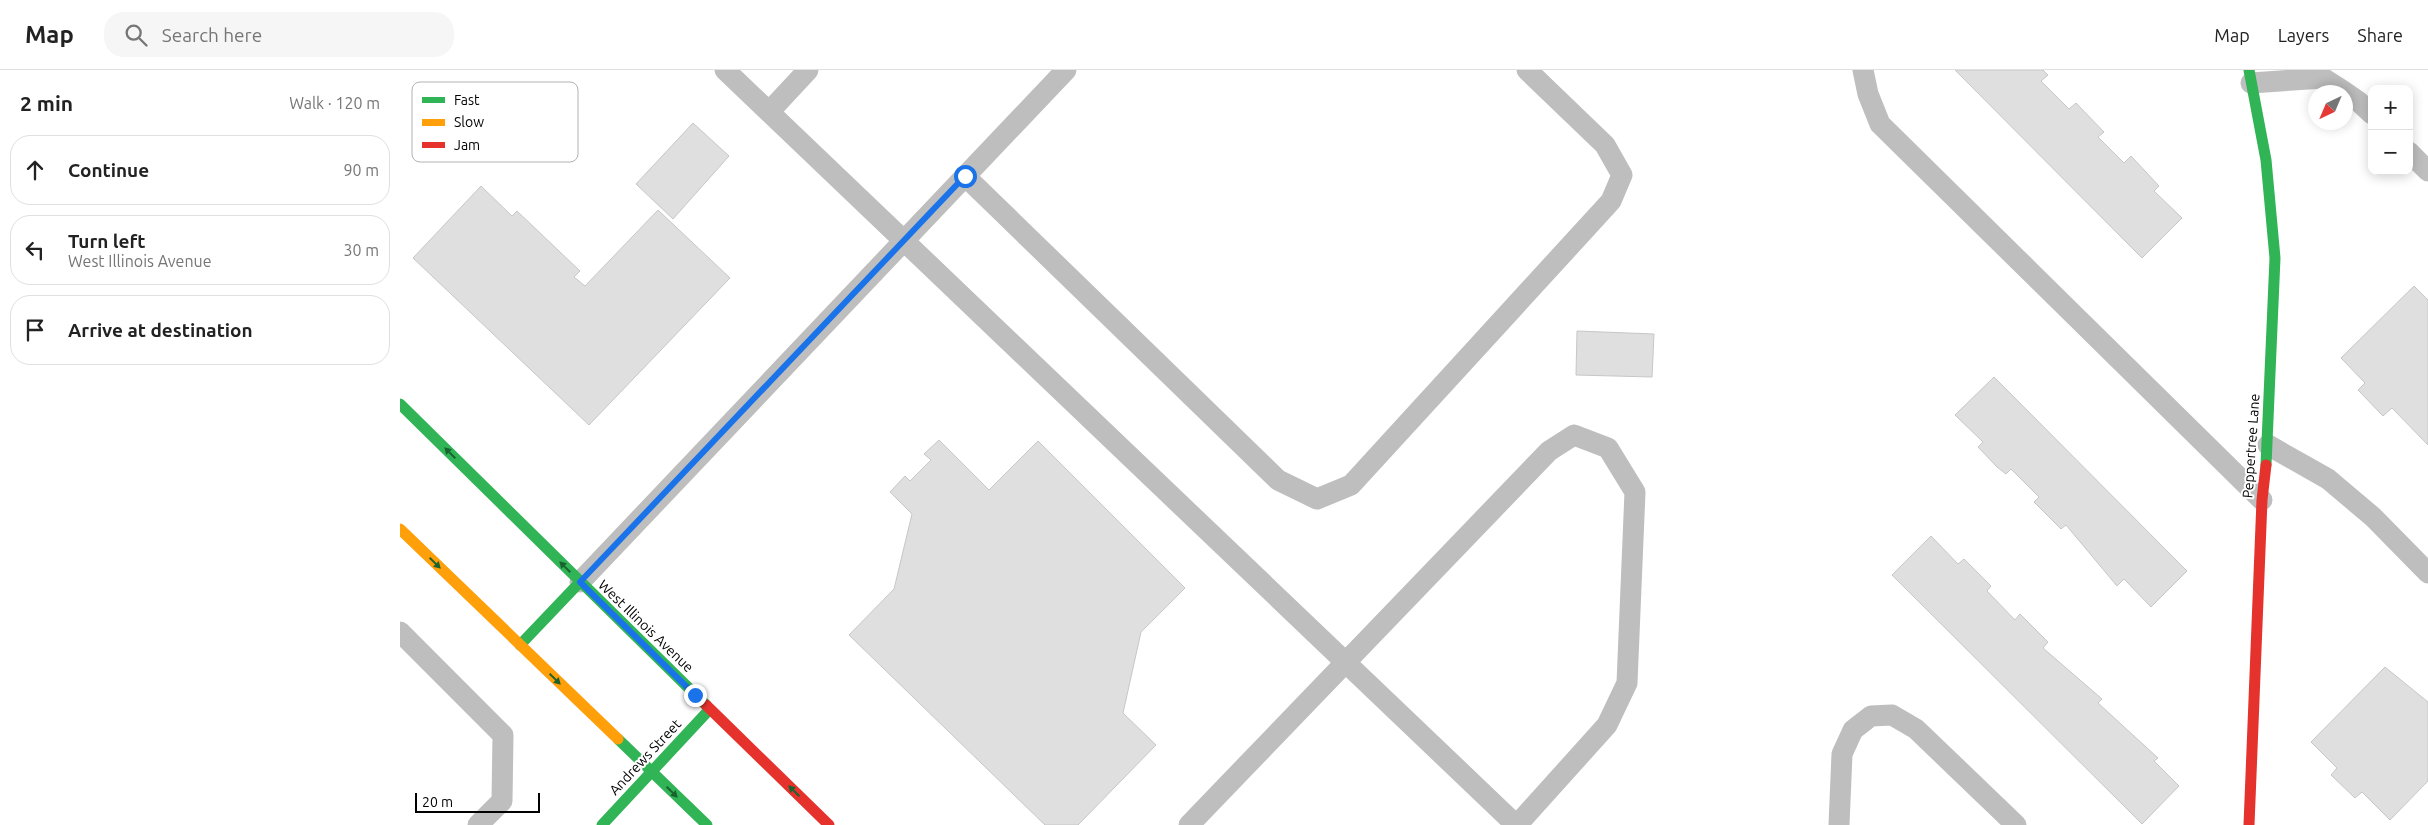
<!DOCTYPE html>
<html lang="en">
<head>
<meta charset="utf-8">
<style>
	:root { --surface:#fff; --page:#f6f6f6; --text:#222; --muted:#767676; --line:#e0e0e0 }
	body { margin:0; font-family:Ubuntu,sans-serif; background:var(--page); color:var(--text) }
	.controls { position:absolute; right:15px; top:15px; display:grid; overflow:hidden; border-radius:10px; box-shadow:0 2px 12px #0003 }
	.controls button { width:45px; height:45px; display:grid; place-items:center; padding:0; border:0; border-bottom:1px solid var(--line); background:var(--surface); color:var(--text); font:25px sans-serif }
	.compass { position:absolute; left:1908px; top:15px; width:45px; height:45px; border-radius:50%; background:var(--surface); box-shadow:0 2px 12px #0003; rotate:224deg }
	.scale { position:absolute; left:15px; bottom:12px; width:125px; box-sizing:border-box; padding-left:5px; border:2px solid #000; border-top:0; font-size:14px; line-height:18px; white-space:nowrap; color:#000; -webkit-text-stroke:4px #fff; paint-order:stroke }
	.stop { position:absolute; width:15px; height:15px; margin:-11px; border:4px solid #1a73e8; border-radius:50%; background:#fff }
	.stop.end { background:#1a73e8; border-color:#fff; box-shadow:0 1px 5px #0008 }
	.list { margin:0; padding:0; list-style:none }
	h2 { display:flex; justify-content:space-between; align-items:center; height:65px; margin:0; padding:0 20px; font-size:21px }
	h2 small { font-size:16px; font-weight:400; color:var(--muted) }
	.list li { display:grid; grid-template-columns:32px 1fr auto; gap:15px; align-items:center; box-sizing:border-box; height:70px; margin:0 10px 10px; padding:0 10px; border:1px solid var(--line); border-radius:20px }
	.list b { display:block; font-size:19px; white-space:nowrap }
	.list p { margin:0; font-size:16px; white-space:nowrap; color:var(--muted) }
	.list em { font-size:16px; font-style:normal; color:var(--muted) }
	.icon { flex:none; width:28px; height:28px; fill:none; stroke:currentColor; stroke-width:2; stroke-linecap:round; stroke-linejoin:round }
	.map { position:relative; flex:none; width:2028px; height:755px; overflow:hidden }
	header { display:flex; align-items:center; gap:30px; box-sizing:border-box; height:70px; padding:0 25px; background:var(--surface); border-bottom:1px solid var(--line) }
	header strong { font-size:24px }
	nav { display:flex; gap:28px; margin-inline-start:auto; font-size:18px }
	.search { width:350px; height:45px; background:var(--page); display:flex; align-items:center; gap:12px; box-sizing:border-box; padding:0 18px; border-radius:20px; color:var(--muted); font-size:19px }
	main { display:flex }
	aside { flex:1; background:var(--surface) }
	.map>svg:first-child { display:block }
	.building { fill:#dfdfdf; stroke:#c7c7c7 }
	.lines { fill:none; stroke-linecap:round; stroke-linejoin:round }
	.lane { stroke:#bebebe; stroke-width:21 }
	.fast { stroke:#30b455; stroke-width:11 }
	.slow { stroke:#ff9f0a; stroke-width:11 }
	.jam { stroke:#e5322d; stroke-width:11 }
	.oneway { fill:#1a632f }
	.route { stroke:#1a73e8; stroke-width:6 }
	.labels { text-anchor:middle; stroke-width:4; stroke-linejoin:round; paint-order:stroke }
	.street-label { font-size:14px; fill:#000; stroke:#fff }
	.key { fill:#fff; stroke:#b2b2b2; stroke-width:1 }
	.key-label { font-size:14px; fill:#000 }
</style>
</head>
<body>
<header>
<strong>Map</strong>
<div class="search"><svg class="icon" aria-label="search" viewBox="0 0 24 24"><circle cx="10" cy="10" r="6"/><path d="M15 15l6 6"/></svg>Search here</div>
<nav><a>Map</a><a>Layers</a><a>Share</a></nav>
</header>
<main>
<aside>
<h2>2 min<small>Walk · 120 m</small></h2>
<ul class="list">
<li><svg class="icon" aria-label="ahead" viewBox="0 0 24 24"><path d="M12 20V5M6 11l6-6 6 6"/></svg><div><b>Continue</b></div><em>90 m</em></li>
<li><svg class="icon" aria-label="left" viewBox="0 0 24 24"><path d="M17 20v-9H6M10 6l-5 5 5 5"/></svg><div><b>Turn left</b><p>West Illinois Avenue</p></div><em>30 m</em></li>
<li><svg class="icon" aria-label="arrive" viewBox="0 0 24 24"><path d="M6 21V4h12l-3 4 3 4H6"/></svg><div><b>Arrive at destination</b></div></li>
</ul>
</aside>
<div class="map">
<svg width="2028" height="755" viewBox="0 0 2028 755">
	<rect width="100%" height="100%" fill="#fff"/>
	<path class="building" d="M1555,0H1643L1648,5L1641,11L1669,39L1676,33L1704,62L1698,67L1724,93L1731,86L1759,116L1754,121L1782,148L1742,188Z
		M293,53L329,86L273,149L236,114Z
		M81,116L112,146L117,141L180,201L174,207L185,216L258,140L330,208L189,355L13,188Z
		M2014,216L2028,230V375L1992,338L1983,346L1958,320L1965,313L1941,288Z
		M1177,261L1254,264L1252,307L1176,305Z
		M1594,307L1787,501L1751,537L1724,509L1717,516L1666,455L1661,459L1634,432L1639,427L1611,399L1606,404L1597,397L1578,377L1583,372L1555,345Z
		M539,370L589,420L638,371L785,518L741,562L723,643L756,675L678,755H645L449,565L494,519L512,444L490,422L505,406L510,411L531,390L524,384Z
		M1531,466L1558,494L1564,489L1591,516L1587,521L1615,550L1620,544L1648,572L1643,578L1702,629L1698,633L1758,688L1754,691L1779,716L1742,754L1492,505Z
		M1985,597L2028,632V711L1990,750L1962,722L1955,728L1931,705L1937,698L1911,672Z"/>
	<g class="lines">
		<path class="lane" d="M325,0L1116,755
			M1463,0L1468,24L1480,54L1862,430
			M1851,13L1923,8L1945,22
			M1946,23L1959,32L1972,44
			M369,42L408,0
			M2009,82L2028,101
			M565,106L878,410L917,429L951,415L1211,131L1222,105L1205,75L1127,0
			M1868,375L1928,409L1973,447L2028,503
			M180,512L666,0
			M0,562L103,665L102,731L78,755
			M789,755L1149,381L1174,365L1208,378L1235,422L1227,613L1207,655L1117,755
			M1439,755L1442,684L1453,660L1471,646L1492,645L1516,659L1616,755"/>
		<path class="fast" d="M1849,0L1866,90L1875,188L1866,395
			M0,334L306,635
			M120,575L180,512
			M218,669L307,755
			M202,755L309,640"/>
		<path class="slow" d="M0,459L218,669"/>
		<path class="jam" d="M306,635L429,755
			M1849,755L1862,430L1866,395"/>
	</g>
	<defs><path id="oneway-solid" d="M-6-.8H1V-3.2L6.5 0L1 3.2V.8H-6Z" transform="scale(1.25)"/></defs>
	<g class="oneway">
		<use href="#oneway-solid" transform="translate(50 383) rotate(-135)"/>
		<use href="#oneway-solid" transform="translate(35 493) rotate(44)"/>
		<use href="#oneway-solid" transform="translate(165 497) rotate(-135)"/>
		<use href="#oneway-solid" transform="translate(155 609) rotate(44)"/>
		<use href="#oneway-solid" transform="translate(394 721) rotate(-136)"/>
		<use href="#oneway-solid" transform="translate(272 722) rotate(44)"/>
	</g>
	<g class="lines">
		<path class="route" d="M295,625L180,512L565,106"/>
	</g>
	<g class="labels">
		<g class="street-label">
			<text transform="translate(1851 376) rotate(-86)" y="5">Peppertree Lane</text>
			<text transform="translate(246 556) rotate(44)" y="5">West Illinois Avenue</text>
			<text transform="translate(245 687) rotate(-47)" y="5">Andrews Street</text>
		</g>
	</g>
	<rect x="12" y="12" width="166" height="80" rx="8" class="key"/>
	<rect x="22" y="27" width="23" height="6" fill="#30b455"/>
	<rect x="22" y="49" width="23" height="7" fill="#ff9f0a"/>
	<rect x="22" y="72" width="23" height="6" fill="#e5322d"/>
	<g class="key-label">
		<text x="54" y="35">Fast</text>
		<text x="54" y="57">Slow</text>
		<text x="54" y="80">Jam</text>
	</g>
</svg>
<div class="controls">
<button>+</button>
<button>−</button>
</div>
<svg class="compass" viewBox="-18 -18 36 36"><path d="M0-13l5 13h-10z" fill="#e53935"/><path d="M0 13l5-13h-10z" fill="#767676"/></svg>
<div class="scale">20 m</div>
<div class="stop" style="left:565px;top:106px"></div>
<div class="stop end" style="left:295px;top:625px"></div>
</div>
</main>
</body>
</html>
